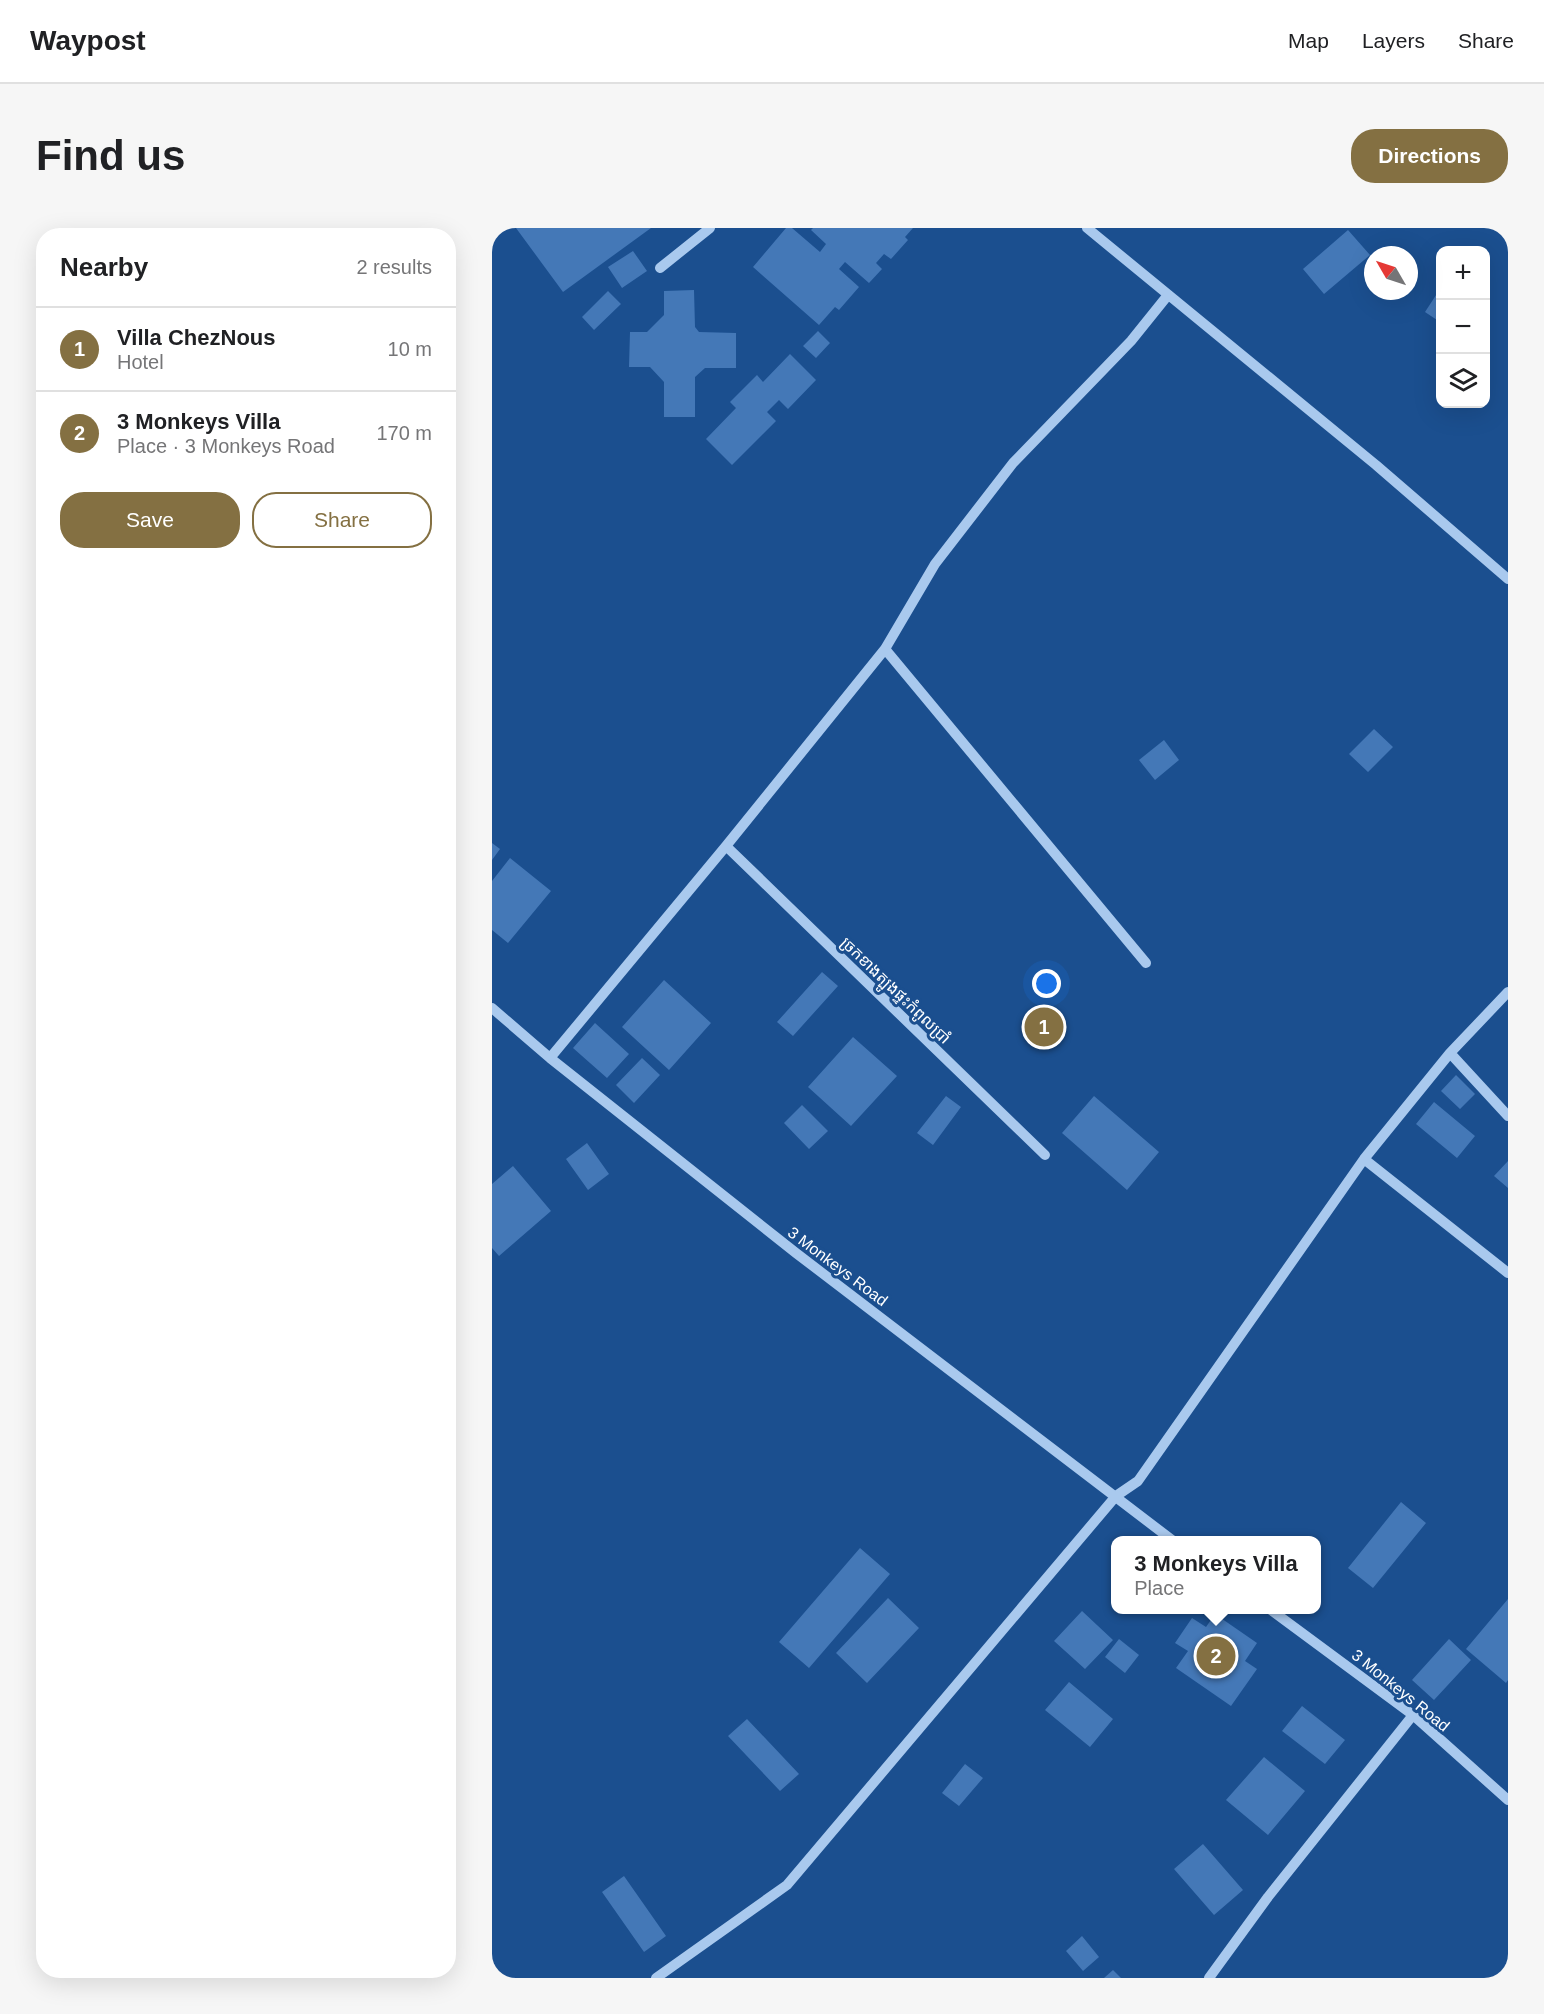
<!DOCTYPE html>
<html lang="en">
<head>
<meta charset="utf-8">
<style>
	:root { --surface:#fff; --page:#f6f6f6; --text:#202124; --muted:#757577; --line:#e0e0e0; --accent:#847042 }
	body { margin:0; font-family:Helvetica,"Noto Sans Khmer",sans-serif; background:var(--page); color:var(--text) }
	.controls { position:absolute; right:18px; top:18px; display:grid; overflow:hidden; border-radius:12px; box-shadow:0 6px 24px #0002 }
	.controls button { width:54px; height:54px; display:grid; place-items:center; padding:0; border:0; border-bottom:2px solid var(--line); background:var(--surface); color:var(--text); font:30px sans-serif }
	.compass { position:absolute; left:872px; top:18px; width:54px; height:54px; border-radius:50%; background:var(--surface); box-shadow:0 6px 24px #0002; rotate:309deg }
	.you { position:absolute; left:555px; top:756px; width:21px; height:21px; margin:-15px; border:4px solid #fff; border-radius:50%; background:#1a73e8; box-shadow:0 0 0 9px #1a73e833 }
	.badge { display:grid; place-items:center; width:39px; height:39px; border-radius:50%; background:var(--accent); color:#fff; font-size:20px; font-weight:700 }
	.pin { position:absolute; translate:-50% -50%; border:3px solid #fff; box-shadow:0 2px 6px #0006 }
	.popup { position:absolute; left:619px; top:1308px; width:210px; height:78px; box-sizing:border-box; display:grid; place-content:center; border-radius:12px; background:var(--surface); filter:drop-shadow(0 2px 4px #0005); font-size:20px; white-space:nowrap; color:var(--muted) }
	.popup b { font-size:22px; color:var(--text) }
	.popup::after { content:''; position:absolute; left:50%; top:100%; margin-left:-12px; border:12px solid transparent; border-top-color:var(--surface) }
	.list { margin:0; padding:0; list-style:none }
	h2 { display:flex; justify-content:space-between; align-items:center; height:78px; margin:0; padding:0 24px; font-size:26px }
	h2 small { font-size:20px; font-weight:400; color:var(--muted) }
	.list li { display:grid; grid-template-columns:39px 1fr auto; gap:18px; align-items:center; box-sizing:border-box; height:84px; padding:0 24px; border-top:2px solid var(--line) }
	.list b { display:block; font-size:22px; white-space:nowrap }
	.list p { margin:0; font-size:20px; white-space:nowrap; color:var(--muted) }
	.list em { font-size:20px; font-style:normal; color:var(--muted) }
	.actions { display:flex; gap:12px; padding:18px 24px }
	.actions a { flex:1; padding:14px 0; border:2px solid var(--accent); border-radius:24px; text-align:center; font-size:21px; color:var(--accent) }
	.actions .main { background:var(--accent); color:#fff }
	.icon { flex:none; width:33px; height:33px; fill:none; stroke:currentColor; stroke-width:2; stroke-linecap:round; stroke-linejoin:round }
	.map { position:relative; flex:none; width:1016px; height:1750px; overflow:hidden; border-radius:24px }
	header { display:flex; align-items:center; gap:36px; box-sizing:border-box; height:84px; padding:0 30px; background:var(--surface); border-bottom:2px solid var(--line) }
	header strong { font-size:28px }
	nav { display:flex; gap:33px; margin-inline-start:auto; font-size:21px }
	.intro { display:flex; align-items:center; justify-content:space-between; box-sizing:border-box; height:144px; padding:0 36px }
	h1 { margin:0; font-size:42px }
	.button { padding:15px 27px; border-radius:24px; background:var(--accent); color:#fff; font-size:21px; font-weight:700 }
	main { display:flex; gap:36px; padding:0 36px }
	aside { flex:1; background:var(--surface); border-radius:24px; box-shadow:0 6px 24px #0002 }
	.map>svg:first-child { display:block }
	.building { fill:#4478b7 }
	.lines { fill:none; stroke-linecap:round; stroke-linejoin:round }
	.minor { stroke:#a9c9ee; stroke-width:10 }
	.labels { text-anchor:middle; stroke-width:6; stroke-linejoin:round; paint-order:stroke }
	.street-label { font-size:16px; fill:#fff; stroke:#1b4f8f }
</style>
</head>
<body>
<header>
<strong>Waypost</strong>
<nav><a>Map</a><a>Layers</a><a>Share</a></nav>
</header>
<div class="intro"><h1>Find us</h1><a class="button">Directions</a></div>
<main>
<aside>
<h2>Nearby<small>2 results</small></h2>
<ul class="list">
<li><span class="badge">1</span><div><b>Villa ChezNous</b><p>Hotel</p></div><em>10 m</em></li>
<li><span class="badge">2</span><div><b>3 Monkeys Villa</b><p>Place · 3 Monkeys Road</p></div><em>170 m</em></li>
</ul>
<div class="actions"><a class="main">Save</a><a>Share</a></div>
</aside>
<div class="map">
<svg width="1016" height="1750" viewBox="0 0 1016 1750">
	<rect width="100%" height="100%" fill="#1b4f8f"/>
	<path class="building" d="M24,0H159L71,64Z
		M294,0H300L328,24L334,16L319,2L321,0H421L413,9L416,12L399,31L392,26L384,35L390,41L377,55L353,34L347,41L367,59L347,82L343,79L327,97L261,39Z
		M856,2L878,27L832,66L811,41Z
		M141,23L155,43L130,60L116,39Z
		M948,61V94L933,84Z
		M202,62L203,99L207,104L244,105V140H213L203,149V189H172V154L158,139H137L138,104H155L172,87V63Z
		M116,63L129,76L102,102L90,89Z
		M326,103L338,115L324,130L311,118Z
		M298,126L324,152L296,181L287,172L275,184L284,193L240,237L214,211L244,180L238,174L265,147L271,154Z
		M882,501L901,519L876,544L857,526Z
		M672,512L687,532L663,552L647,532Z
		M0,615L8,621L0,632Z
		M18,630L59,663L16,715L0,702V653Z
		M330,744L346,758L301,808L285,794Z
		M172,752L219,795L177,842L130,799Z
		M103,795L137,826L115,850L81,820Z
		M361,809L405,848L359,898L316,859Z
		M150,830L168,847L142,875L124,857Z
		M964,847L983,866L968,881L949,863Z
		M454,868L469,879L441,917L425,905Z
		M602,868L667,924L635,962L570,905Z
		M942,874L983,908L965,930L924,896Z
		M310,877L336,903L317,921L292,895Z
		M95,915L117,946L96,962L74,931Z
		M1016,933V960L1002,948Z
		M21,938L59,983L7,1028L0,1020V956Z
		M909,1274L934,1295L881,1360L856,1340Z
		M368,1320L398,1346L317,1440L287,1414Z
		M396,1370L427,1400L375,1455L344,1425Z
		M1016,1371V1452L1014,1455L974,1421Z
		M590,1383L621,1412L593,1441L562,1413Z
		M723,1386L765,1415L753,1433L765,1441L739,1478L684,1440L696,1423L683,1415L700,1390L714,1399Z
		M627,1411L647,1427L633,1445L613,1429Z
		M957,1411L979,1432L942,1472L920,1452Z
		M577,1454L621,1491L598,1519L553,1482Z
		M810,1478L853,1512L833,1536L790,1503Z
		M255,1491L307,1546L288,1563L236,1508Z
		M772,1529L813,1563L776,1607L734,1572Z
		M473,1536L491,1550L467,1578L450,1565Z
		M711,1616L751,1662L722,1687L682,1641Z
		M132,1648L174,1708L152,1724L110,1664Z
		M590,1708L607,1729L591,1743L574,1723Z
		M621,1742L629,1750H612Z"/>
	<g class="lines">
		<path class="minor" d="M595,0L884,237L1016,351
			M168,40L218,0
			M393,421L654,735
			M234,618L553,927
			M0,780L58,830L304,1025L680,1312
			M958,825L1016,888
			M58,830L234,618L393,421L443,336L521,235L639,113L676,67
			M872,931L1016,1045
			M779,1382L921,1487L1016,1572
			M164,1750L295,1657L624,1268L646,1253L872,931L958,825L1016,764
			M717,1750L776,1669L921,1487"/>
	</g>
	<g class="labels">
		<g class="street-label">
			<text transform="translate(404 762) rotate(44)" y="6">ច្រកខាងត្បូងផ្ទះកំពូលប្រាំ</text>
			<text transform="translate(346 1038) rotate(37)" y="6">3 Monkeys Road</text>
			<text transform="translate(909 1462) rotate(39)" y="6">3 Monkeys Road</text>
		</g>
	</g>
</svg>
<div class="controls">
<button>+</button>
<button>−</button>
<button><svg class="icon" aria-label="layers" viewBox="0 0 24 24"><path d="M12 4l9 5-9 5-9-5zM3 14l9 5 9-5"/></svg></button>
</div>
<svg class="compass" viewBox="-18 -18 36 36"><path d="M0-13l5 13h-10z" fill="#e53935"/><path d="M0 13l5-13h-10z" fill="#757577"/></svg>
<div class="you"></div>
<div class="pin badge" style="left:552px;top:799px">1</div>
<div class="pin badge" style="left:724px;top:1428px">2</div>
<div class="popup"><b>3 Monkeys Villa</b>Place</div>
</div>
</main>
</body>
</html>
